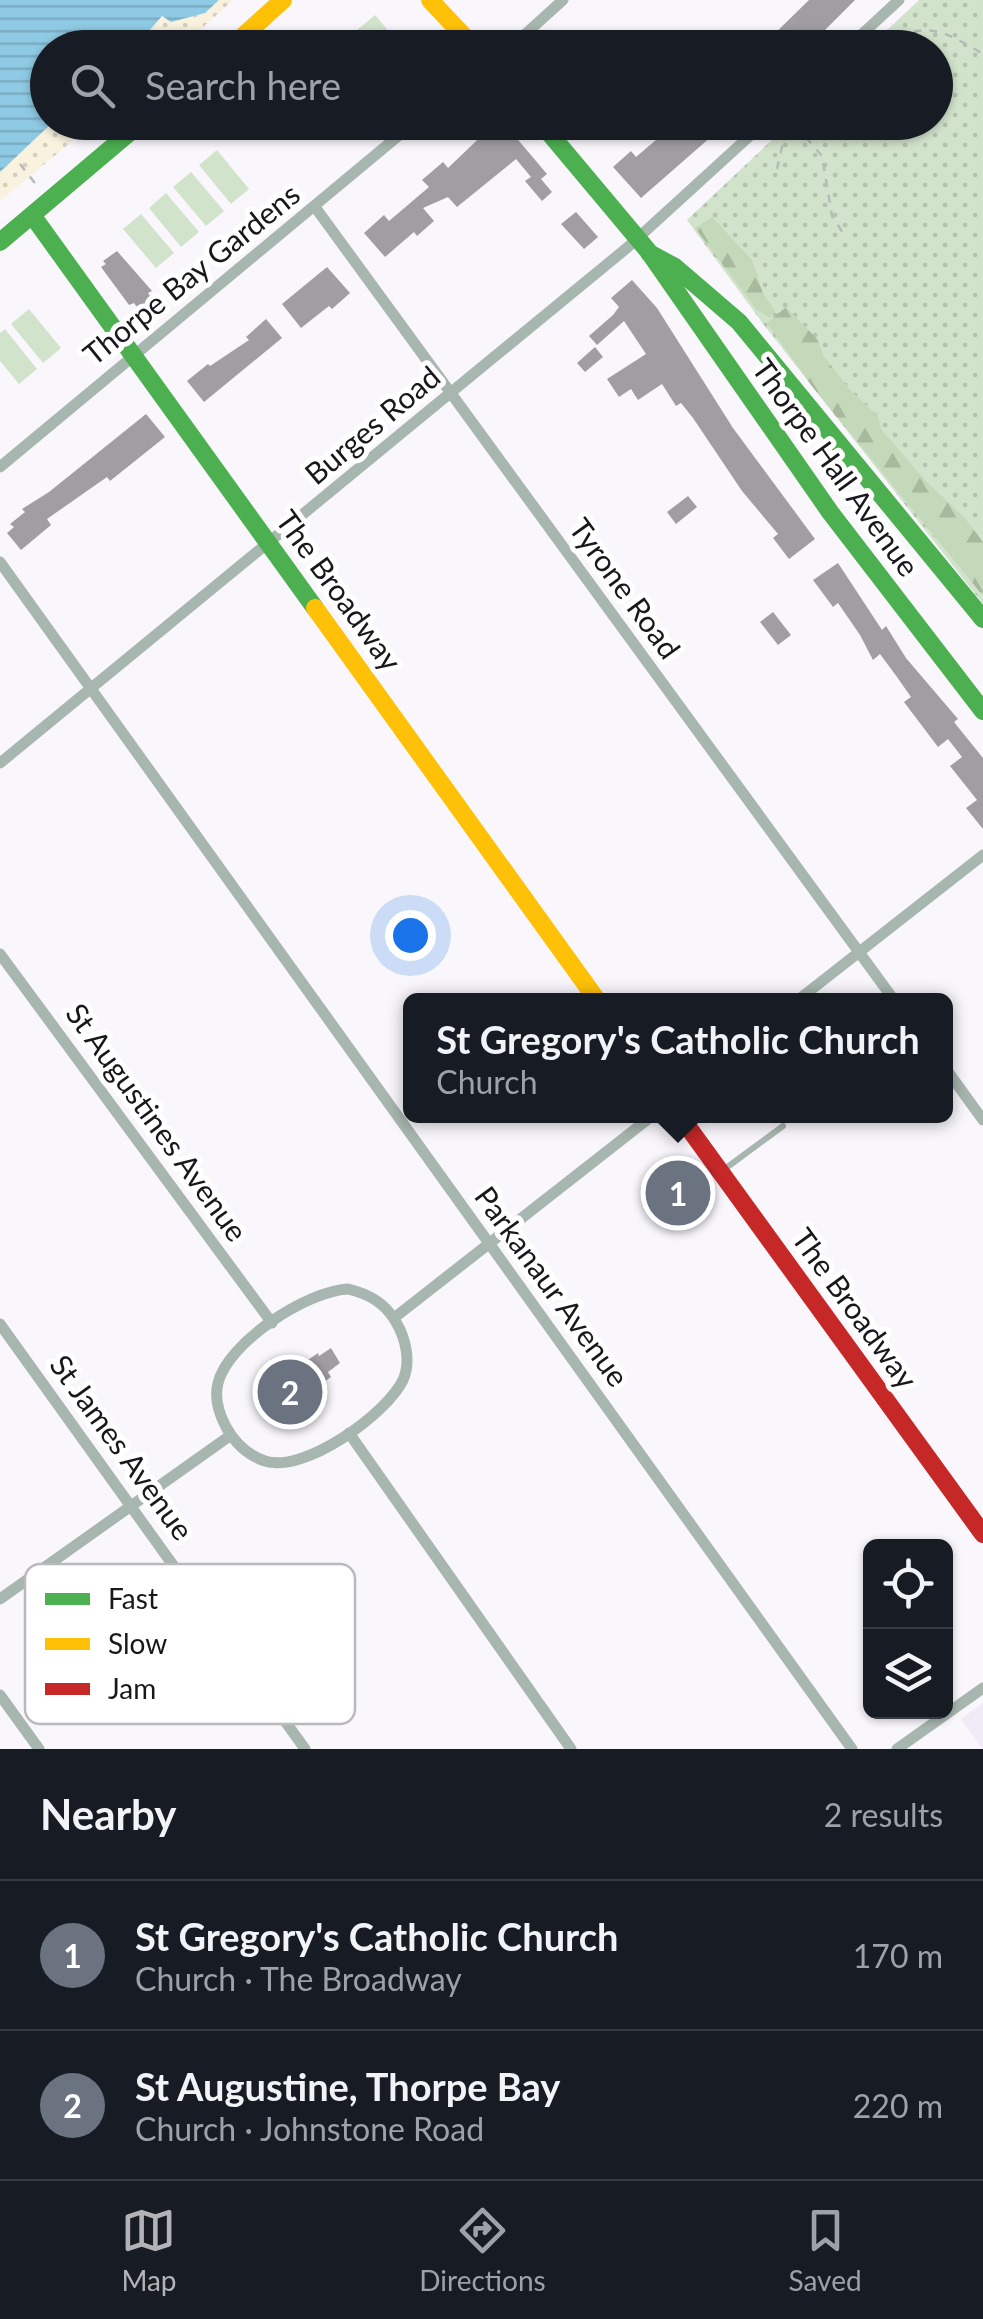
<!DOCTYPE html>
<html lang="en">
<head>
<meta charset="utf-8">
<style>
	:root { --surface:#171b24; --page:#20242c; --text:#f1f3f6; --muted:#9ea1a6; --line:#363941; --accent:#b3b3b7 }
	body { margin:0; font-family:Lato,sans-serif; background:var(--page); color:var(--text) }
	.controls { position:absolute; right:30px; bottom:30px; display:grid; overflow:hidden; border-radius:15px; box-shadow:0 2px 8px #0004 }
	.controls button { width:90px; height:90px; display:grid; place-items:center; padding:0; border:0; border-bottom:2px solid var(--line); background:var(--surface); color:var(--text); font:50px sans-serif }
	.you { position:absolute; left:410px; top:935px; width:35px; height:35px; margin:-25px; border:8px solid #fff; border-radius:50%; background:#1a73e8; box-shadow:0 0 0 15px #1a73e833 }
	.badge { display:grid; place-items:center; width:65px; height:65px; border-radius:50%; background:var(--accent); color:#fff; font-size:32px; font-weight:700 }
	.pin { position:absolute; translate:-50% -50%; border:5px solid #fff; box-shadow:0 2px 10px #0006 }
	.popup { position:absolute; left:403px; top:993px; width:550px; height:130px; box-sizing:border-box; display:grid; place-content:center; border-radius:15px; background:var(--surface); filter:drop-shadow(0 2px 8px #0005); font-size:32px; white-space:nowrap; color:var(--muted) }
	.popup b { font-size:38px; color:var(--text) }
	.popup::after { content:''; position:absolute; left:50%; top:100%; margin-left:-20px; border:20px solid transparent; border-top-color:var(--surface) }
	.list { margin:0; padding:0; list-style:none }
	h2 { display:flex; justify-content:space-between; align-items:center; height:130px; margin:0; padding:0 40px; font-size:42px }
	h2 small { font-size:32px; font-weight:400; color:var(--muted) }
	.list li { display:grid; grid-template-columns:65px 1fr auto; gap:30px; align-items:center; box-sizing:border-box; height:150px; padding:0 40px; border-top:2px solid var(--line) }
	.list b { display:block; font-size:38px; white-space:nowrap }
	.list p { margin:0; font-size:32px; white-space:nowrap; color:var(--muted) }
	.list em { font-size:32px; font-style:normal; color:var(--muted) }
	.icon { flex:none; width:55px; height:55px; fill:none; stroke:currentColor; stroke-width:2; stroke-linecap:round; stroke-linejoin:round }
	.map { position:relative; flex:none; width:983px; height:1749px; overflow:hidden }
	.search { position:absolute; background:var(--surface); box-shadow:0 2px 8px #0004; left:30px; right:30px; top:30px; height:110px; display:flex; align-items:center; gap:25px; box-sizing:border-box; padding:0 35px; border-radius:55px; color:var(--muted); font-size:38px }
	.sheet { height:430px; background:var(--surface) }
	nav { display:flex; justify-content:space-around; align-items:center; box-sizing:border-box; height:140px; border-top:2px solid var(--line); background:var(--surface); font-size:28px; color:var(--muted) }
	nav a { display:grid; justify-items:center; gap:5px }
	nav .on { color:var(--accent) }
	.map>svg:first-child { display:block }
	.built { fill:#f1ebf8 }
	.grass { fill:url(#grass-dots) }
	.forest { fill:url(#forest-firs) }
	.sand { fill:url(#sand-dots) }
	.pitch { fill:#d2e3cc }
	.water { fill:url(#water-rules) }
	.building { fill:#a19ea3 }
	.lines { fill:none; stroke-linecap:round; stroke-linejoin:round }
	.path { stroke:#b5bcba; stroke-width:2.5; stroke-dasharray:8 8; stroke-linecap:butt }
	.lane { stroke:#a7b6ae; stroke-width:6 }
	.street { stroke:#a7b6ae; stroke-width:11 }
	.fast { stroke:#4caf50; stroke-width:18 }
	.slow { stroke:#ffc107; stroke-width:18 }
	.jam { stroke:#c62828; stroke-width:18 }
	.labels { text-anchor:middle; stroke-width:10; stroke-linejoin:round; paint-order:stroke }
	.street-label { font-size:30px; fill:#19171b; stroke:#fff }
	.key { fill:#fff; stroke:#bab9bb; stroke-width:2.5 }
	.key-label { font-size:28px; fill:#19171b }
</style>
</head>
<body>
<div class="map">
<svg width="983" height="1749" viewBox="0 0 983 1749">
	<defs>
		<pattern id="grass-dots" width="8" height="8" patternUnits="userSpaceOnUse" patternTransform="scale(2.5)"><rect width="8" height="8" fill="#d2e3cc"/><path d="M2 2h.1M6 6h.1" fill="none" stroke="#b4c2af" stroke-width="1.8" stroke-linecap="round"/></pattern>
		<pattern id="forest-firs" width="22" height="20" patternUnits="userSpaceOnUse" patternTransform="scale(2.5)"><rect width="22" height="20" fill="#c3d9b9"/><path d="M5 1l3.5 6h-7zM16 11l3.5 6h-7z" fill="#a7ba9e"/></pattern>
		<pattern id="sand-dots" width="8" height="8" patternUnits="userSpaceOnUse" patternTransform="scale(2.5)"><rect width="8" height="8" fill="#f8f2df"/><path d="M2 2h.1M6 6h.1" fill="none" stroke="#d4cfbf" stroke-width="1.8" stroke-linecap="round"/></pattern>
		<pattern id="water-rules" width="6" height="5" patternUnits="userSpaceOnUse" patternTransform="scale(2.5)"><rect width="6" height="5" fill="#8fcae4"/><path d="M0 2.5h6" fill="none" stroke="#7badc3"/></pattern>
	</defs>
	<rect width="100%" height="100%" fill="#f9f7fc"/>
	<path class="built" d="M983,1703V1749H982L961,1719Z"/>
	<path class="grass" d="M919,0H983V604L764,325L687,220L790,123L936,122V48L869,47Z"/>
	<path class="forest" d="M712,217L752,260L763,293L775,311L770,318L757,310L695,228Z
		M786,307L818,340L823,355L850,390L878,416L881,429L925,480L964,517L983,542V596L811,385L767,323Z"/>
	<path class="sand" d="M131,0H233L181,47L77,48Z
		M0,115L48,122L94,123L0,201Z"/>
	<path class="pitch" d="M375,15L402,47H371L357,30Z
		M217,150L249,189L231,204L199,165Z
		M191,172L224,211L206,226L173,187Z
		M166,193L199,232L181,247L149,208Z
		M141,214L174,253L156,268L123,229Z
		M29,309L61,348L43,363L11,324Z
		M5,329L37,369L19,384L0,361V333Z"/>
	<path class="water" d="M0,0H219L205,13L171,22L162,16L135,47L48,48V122L52,123L0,172Z"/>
	<path class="building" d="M809,0H855L807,48H760Z
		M496,122H503L547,174L541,179L552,192L542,201L525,181L531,177L516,159L457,207L448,197L423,208L434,221L417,236L414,232L385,257L364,233L384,215L389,221L429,187L422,180L443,162L448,168Z
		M677,122H728L641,198L613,167L631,151L636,157Z
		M576,212L598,237L584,249L561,224Z
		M117,251L152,291L148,293L160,311L146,320L134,303L129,305L101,267L106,264L103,261Z
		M327,267L350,293L332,309L329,306L301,328L282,304Z
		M632,280L657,308L733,428L815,539L789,559L773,538L778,534L742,491L693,418L681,403L676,406L662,384L638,400L631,389L619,397L607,379L646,354L624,321L597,345L589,336L613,315L619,307L611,298Z
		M266,319L282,338L204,402L187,381L208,364L210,366L249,340L246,337Z
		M595,347L603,357L585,372L577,363Z
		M146,414L165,437L110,481L107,477L47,519L51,525L21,550L7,533L14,527L10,524L25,512L22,509L49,492Z
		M688,496L697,507L676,524L667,512Z
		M838,563L882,630L886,626L906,658L958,719L954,722L983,758V829L966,808L977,800L950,766L962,757L948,739L938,747L904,702L911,697L897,677L880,654L873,660L860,635L838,603L833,607L813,580Z
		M773,612L791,635L778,645L760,622Z
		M693,1169L705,1186L663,1217L652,1200Z
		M331,1348L340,1363L328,1372L331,1377L295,1403L300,1410L281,1424L272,1411L268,1414L258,1400L280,1384L278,1381L318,1353L319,1356Z"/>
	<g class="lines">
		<path class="path" d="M886,48C922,17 946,32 983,54
			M804,122V135L822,156L832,216L843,233
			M20,164L38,187
			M777,169L784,138L801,122"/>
		<path class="lane" d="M722,1171L783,1126"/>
		<path class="street" d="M510,48L563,0
			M847,48L899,0
			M315,207L894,1000
			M0,467L415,122
			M0,562L852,1749
			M0,763L628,247L765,122
			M0,954L272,1323
			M798,1000L983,855
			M946,1069L983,1120
			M348,1289C369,1294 385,1303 396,1322C406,1339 411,1362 403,1380C386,1415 303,1474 265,1461C247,1455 235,1443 226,1427C219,1414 214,1399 218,1383C228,1342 307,1291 348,1289Z
			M394,1318L652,1116
			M0,1324L305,1749
			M349,1433L571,1749
			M0,1599L231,1435
			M0,1695L39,1749
			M897,1749L983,1688"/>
		<path class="fast" d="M540,122L649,252L830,512L983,711
			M32,215L315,608
			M0,242L142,122
			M649,253L675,267L739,322L983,619"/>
		<path class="slow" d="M430,0L475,48
			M230,48L283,0
			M315,608L597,1000"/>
		<path class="jam" d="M680,1116L983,1534"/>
	</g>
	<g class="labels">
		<g class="street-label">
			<text transform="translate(192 275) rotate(-39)" y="10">Thorpe Bay Gardens</text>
			<text transform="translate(373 426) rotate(-40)" y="10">Burges Road</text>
			<text transform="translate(835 468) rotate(54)" y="10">Thorpe Hall Avenue</text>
			<text transform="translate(624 589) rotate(54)" y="10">Tyrone Road</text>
			<text transform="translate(338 591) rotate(54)" y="10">The Broadway</text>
			<text transform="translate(156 1123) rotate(54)" y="10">St Augustines Avenue</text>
			<text transform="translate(551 1287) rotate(54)" y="10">Parkanaur Avenue</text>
			<text transform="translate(854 1309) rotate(54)" y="10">The Broadway</text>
			<text transform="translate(121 1448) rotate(54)" y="10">St James Avenue</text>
		</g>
	</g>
	<rect x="25" y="1564" width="330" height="160" rx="15" class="key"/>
	<rect x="45" y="1593" width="45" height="12" fill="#4caf50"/>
	<rect x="45" y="1638" width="45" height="12" fill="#ffc107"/>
	<rect x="45" y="1683" width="45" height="12" fill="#c62828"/>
	<g class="key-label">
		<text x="108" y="1609">Fast</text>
		<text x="108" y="1654">Slow</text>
		<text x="108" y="1699">Jam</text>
	</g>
</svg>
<div class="controls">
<button><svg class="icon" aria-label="locate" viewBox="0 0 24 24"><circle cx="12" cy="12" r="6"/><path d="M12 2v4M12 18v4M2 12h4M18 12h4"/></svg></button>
<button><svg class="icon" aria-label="layers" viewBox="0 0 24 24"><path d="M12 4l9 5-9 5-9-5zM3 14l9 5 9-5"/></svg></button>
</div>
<div class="you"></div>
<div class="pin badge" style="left:678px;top:1193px;background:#6b7280">1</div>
<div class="popup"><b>St Gregory's Catholic Church</b>Church</div>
<div class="pin badge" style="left:290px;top:1392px;background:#6b7280">2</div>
<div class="search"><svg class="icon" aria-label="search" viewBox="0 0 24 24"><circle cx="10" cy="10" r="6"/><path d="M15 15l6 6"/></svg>Search here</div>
</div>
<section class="sheet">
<h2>Nearby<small>2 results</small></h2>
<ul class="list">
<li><span class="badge" style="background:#6b7280">1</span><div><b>St Gregory's Catholic Church</b><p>Church · The Broadway</p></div><em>170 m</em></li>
<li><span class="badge" style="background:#6b7280">2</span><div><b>St Augustine, Thorpe Bay</b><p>Church · Johnstone Road</p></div><em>220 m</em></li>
</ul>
</section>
<nav>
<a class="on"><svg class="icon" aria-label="map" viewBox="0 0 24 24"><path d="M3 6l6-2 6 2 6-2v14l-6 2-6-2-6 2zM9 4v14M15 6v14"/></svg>Map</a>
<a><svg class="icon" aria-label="directions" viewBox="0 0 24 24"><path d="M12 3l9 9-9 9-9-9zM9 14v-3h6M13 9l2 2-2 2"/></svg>Directions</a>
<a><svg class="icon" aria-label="saved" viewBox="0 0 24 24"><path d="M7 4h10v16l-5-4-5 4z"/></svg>Saved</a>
</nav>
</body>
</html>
